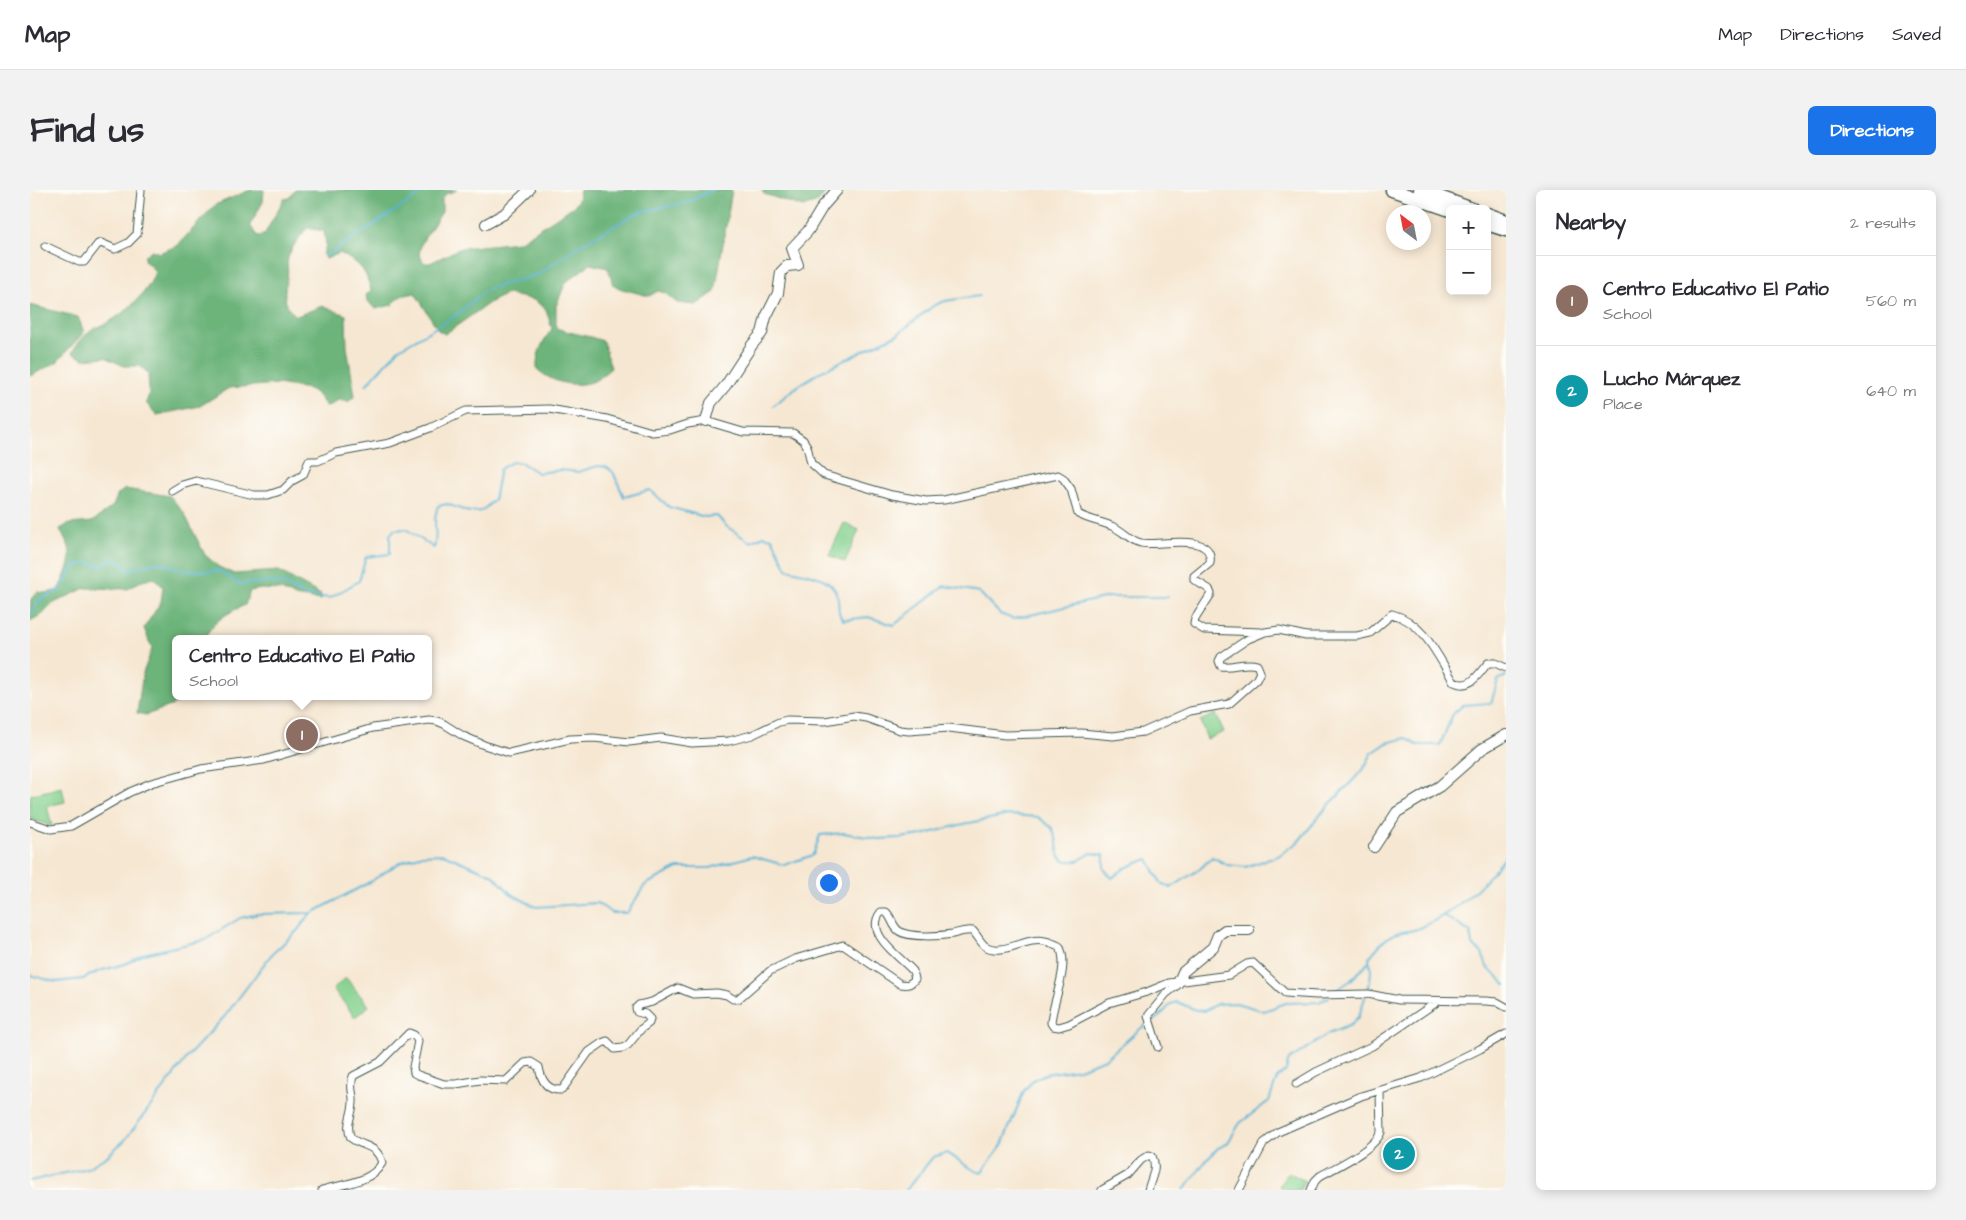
<!DOCTYPE html>
<html lang="en">
<head>
<meta charset="utf-8">
<style>
	:root { --surface:#fff; --page:#f2f2f3; --text:#2b2b33; --muted:#7c7c81; --line:#e1e1e2; --accent:#1a73e8 }
	body { margin:0; font-family:"Architects Daughter",sans-serif; background:var(--page); color:var(--text) }
	.controls { position:absolute; right:15px; top:15px; display:grid; overflow:hidden; border-radius:8px; box-shadow:0 2px 12px #0003 }
	.controls button { width:45px; height:45px; display:grid; place-items:center; padding:0; border:0; border-bottom:1px solid var(--line); background:var(--surface); color:var(--text); font:25px sans-serif }
	.compass { position:absolute; left:1356px; top:15px; width:45px; height:45px; border-radius:50%; background:var(--surface); box-shadow:0 2px 12px #0003; rotate:328deg }
	.you { position:absolute; left:798px; top:692px; width:18px; height:18px; margin:-12px; border:4px solid #fff; border-radius:50%; background:#1a73e8; box-shadow:0 0 0 8px #1a73e833 }
	.badge { display:grid; place-items:center; width:32px; height:32px; border-radius:50%; background:var(--accent); color:#fff; font-size:16px; font-weight:700 }
	.pin { position:absolute; translate:-50% -50%; border:2px solid #fff; box-shadow:0 1px 5px #0006 }
	.popup { position:absolute; left:142px; top:445px; width:260px; height:65px; box-sizing:border-box; display:grid; place-content:center; border-radius:8px; background:var(--surface); filter:drop-shadow(0 1px 4px #0005); font-size:16px; white-space:nowrap; color:var(--muted) }
	.popup b { font-size:19px; color:var(--text) }
	.popup::after { content:''; position:absolute; left:50%; top:100%; margin-left:-10px; border:10px solid transparent; border-top-color:var(--surface) }
	.list { margin:0; padding:0; list-style:none }
	h2 { display:flex; justify-content:space-between; align-items:center; height:65px; margin:0; padding:0 20px; font-size:21px }
	h2 small { font-size:16px; font-weight:400; color:var(--muted) }
	.list li { display:grid; grid-template-columns:32px 1fr auto; gap:15px; align-items:center; box-sizing:border-box; height:90px; padding:0 20px; border-top:1px solid var(--line) }
	.list b { display:block; font-size:19px; white-space:nowrap }
	.list p { margin:0; font-size:16px; white-space:nowrap; color:var(--muted) }
	.list em { font-size:16px; font-style:normal; color:var(--muted) }
	.map { position:relative; flex:none; width:1476px; height:1000px; overflow:hidden; border-radius:8px }
	header { display:flex; align-items:center; gap:30px; box-sizing:border-box; height:70px; padding:0 25px; background:var(--surface); border-bottom:1px solid var(--line) }
	header strong { font-size:24px }
	nav { display:flex; gap:28px; margin-inline-start:auto; font-size:18px }
	.intro { display:flex; align-items:center; justify-content:space-between; box-sizing:border-box; height:120px; padding:0 30px }
	h1 { margin:0; font-size:35px }
	.button { padding:12px 22px; border-radius:8px; background:var(--accent); color:#fff; font-size:18px; font-weight:700 }
	main { display:flex; gap:30px; padding:0 30px }
	aside { flex:1; background:var(--surface); border-radius:8px; box-shadow:0 2px 12px #0003 }
	.map>svg:first-child { display:block }
	.green { fill:#86d290; stroke:#528862 }
	.forest { fill:#6cb47a; stroke:#467857 }
	.lines { fill:none; stroke-linecap:round; stroke-linejoin:round }
	.stream { stroke:#59b5d7; stroke-width:2 }
	.street-casing { stroke:#3f564c; stroke-width:9 }
	.secondary-casing { stroke:#3f564c; stroke-width:12 }
	.highway-casing { stroke:#3f564c; stroke-width:15 }
	.street { stroke:#fff; stroke-width:7 }
	.secondary { stroke:#fff; stroke-width:10 }
	.highway { stroke:#fff; stroke-width:12 }
</style>
</head>
<body>
<header>
<strong>Map</strong>
<nav><a>Map</a><a>Directions</a><a>Saved</a></nav>
</header>
<div class="intro"><h1>Find us</h1><a class="button">Directions</a></div>
<main>
<div class="map">
<svg width="1476" height="1000" viewBox="0 0 1476 1000">
	<rect width="100%" height="100%" fill="#fdfcf7"/>
	<filter id="ink" filterUnits="userSpaceOnUse"><feTurbulence type="fractalNoise" baseFrequency=".02" numOctaves="2"/><feDisplacementMap in="SourceGraphic" scale="10" xChannelSelector="R" yChannelSelector="G"/><feConvolveMatrix kernelMatrix="1 2 1 2 8 2 1 2 1" color-interpolation-filters="sRGB"/></filter>
	<filter id="wash" filterUnits="userSpaceOnUse"><feTurbulence type="fractalNoise" baseFrequency=".0096" numOctaves="4" result="noise"/><feDisplacementMap in="SourceGraphic" scale="20" xChannelSelector="R" yChannelSelector="G"/><feGaussianBlur stdDeviation="1.12" result="paint"/><feColorMatrix in="noise" values="0 0 0 0 0 0 0 0 0 0 0 0 0 0 0 0 0 1.4 0 .05"/><feComposite in="paint" operator="in"/></filter>
	<g filter="url(#wash)">
		<rect width="100%" height="100%" fill="#f6e7d2"/>
		<path class="green" d="M814,333L829,340L815,372L799,365Z
			M1186,524L1194,542L1177,549L1170,531Z
			M32,597L35,612L17,616L22,636L0,629V605Z
			M316,788L339,816L325,827L303,799Z
			M1258,982L1275,991L1270,1000H1257L1249,996Z"/>
		<path class="forest" d="M220,0H234L233,12L220,35L227,46L234,45L254,9L259,8L265,0H427L416,4L412,8V22L392,52L389,64L394,73H400L431,58L489,52L544,16L548,10L550,0H702L685,102L666,115L647,113L635,103L628,101L619,106L592,99L583,95L578,78L560,74L536,92L526,116V138C542,144 558,145 573,151L581,178C576,182 568,190 562,192C543,198 521,192 507,179C506,163 513,151 522,139L516,119L504,110L477,104L462,111L415,144L409,141L385,103L371,106L362,115L345,119L337,110L336,105L341,100C334,76 330,75 310,63L296,69L293,65L296,55L294,41L277,38C270,47 261,57 258,68C256,74 259,81 257,88C254,103 252,116 267,126L292,116L316,125L317,157L325,206L318,212L308,210L301,215L296,216L287,204L279,199L247,194L199,198L170,216L127,225L116,213L119,204L118,183L110,176H94L75,167L54,169L42,163C45,156 55,144 62,140C67,137 74,135 79,132C96,122 121,100 125,81L114,70L115,65L122,60L129,63L147,56L185,15Z
			M732,0H797L788,12L773,17L734,4Z
			M0,115L48,127L54,142L27,172L0,186Z
			M95,299L140,306L154,323L175,365L189,377L204,384L249,381L291,405L292,409L290,410L264,406L251,400L231,399L220,401L215,415C197,423 184,430 174,449H146V506H149L146,514L116,525L107,523L113,483L122,459L114,438L131,412L133,397L124,388L109,392L98,399L55,398L24,413L13,424L0,431L1,409L7,402L17,403L28,400C34,389 43,370 39,357C37,351 32,345 30,339L39,334L62,332L83,316L88,304Z"/>
		<g class="lines">
			<path class="stream" d="M296,66L397,0
				M336,195L369,159L422,128L458,99L509,84L548,56L609,22L658,12L682,0
				M743,216L769,195L792,181L868,144L903,116L915,111L949,106
				M0,425L10,409L30,400L44,376L57,372L71,376L82,369L89,371L98,380L127,372L158,381H190L209,394L237,392L254,394L274,405L300,408L329,391L336,367L360,364V345L364,340L376,339L404,358C409,343 401,334 408,316L417,314L439,322L452,321L464,310L470,279L482,272L492,273L508,283L531,280L548,282L568,276L576,277L583,282L594,307L620,300L639,317L675,327L687,326L696,336L720,352L734,346L742,348L757,379C776,384 803,385 808,408C809,417 807,423 813,430L838,427L864,435L914,396L949,402L970,424L983,429L1078,407H1138
				M1414,726L1440,742L1442,755L1452,763L1457,777L1476,795
				M0,785L26,792L53,789L69,781L95,774L114,764L175,750L210,728L228,724L282,723L340,692L369,673L392,665L413,664L463,685L481,704L506,717L567,713L582,723H597L615,695L648,678H680L722,666L754,675L783,665L790,645L814,643L848,649L870,648L892,645L929,635L979,625L1008,627L1022,638L1027,651L1028,664L1034,671H1048L1061,663L1074,665V679L1082,688L1095,678L1118,669L1131,693L1141,698L1171,678L1182,667L1198,675L1215,677L1248,666L1268,652L1296,618L1333,580L1342,563L1357,553L1376,548L1387,555H1410L1423,524L1433,515L1461,513L1468,490L1476,486
				M1304,802L1320,791L1339,772
				M0,991L57,978L76,967L95,950L159,865L195,826L241,765L267,741L281,723
				M876,1000L903,967L916,963C929,969 938,979 951,983L972,955L994,901L1003,890L1015,884L1049,879L1075,869L1110,839L1130,826L1141,814L1147,812L1166,820L1174,821L1187,814L1206,813L1234,821L1256,813L1289,812L1299,807
				M1154,1000L1175,972L1188,958L1197,954L1210,933L1239,911L1247,888L1256,881L1257,875L1259,870L1298,844L1321,835L1329,826L1340,792L1341,780L1339,768C1345,760 1354,748 1364,744C1372,741 1382,742 1390,738C1427,721 1452,697 1476,666"/>
		</g>
	</g>
	<g filter="url(#ink)">
		<g class="lines">
			<defs>
				<path id="street" d="M15,56L49,72H54L68,54L71,53L85,59L98,53L107,44L111,0
					M142,301L152,295L166,291L224,305H238L253,300L262,291L273,285L279,271H288L306,263L360,253L400,238L436,221L519,219L577,229L622,242L640,240L658,234L676,231L713,242L763,243L773,250L777,256L781,273L794,285L862,305L896,311L914,310L1028,285L1033,288L1041,299L1048,324C1059,330 1073,332 1084,337C1094,342 1101,351 1111,353C1126,357 1185,340 1180,373L1164,386V390L1179,399L1181,404L1165,429L1164,434L1174,440L1231,442
					M0,632L21,639L41,636L100,602L121,593L171,579L234,570L343,538L399,530L407,531L414,534L433,546L454,555L479,563L540,549L564,548L599,552L631,548L662,553L699,551L722,545L749,532L757,530L795,531L824,526L836,528L870,540L879,541L919,538L975,545L1051,543L1083,546L1113,542L1160,521L1199,514L1226,490L1230,482L1227,475C1215,471 1203,478 1191,476L1189,471L1191,467L1218,449L1235,442L1249,440L1276,446H1327L1340,443L1362,424C1394,432 1408,467 1424,492C1441,500 1448,484 1458,473H1465L1476,478
					M1128,857L1118,826L1136,804L1149,794V791
					M1266,894L1286,882L1342,856L1407,812
					M292,1000C312,994 341,993 352,973C347,954 334,958 321,948C315,935 322,927 323,913C324,902 319,900 323,886L350,872L379,843L384,845L388,851L383,877L384,883L388,885L414,894H426L450,890L476,891L495,873L501,872L509,877C511,890 517,901 532,900L559,862L572,853L577,851L585,859L593,858L598,855L611,839L619,833L620,829L615,824L607,822L606,818L609,815L622,812L648,798L663,804L687,803L697,805L703,809H708L740,781L765,769L813,755L870,794C877,795 880,795 885,789L883,781C872,768 833,744 851,722H856C862,727 862,736 869,741C879,748 911,746 923,744C930,742 935,740 943,741C947,745 950,752 955,756C969,765 988,753 1002,751C1012,749 1020,752 1029,756C1041,775 1022,812 1021,833L1023,836L1029,837L1039,834L1079,813L1117,802L1139,793L1199,785L1217,774L1223,773L1255,803L1287,805L1338,804L1369,810L1456,811L1467,812L1476,817
					M1072,1000L1098,985L1111,970L1119,965L1122,966C1128,978 1121,988 1118,1000
					M1209,1000L1234,953L1248,942L1331,906L1391,888L1450,859L1476,844
					M1281,1000L1285,991L1290,986C1306,977 1345,959 1351,942L1350,902"/>
				<path id="secondary" d="M456,34L474,24L499,0
					M676,231L681,213L696,195L722,155L732,143L736,127L748,103L751,82L757,76L768,75L762,58L778,41L793,16L807,0
					M1344,657L1367,622L1410,596L1452,559L1476,545
					M1149,791L1153,782L1183,757L1188,745L1195,740H1219"/>
				<path id="highway" d="M1362,0L1420,20
					M1390,0L1442,19
					M1457,24L1476,31
					M1457,34L1476,40"/>
			</defs>
			<use href="#street" class="street-casing"/>
			<use href="#secondary" class="secondary-casing"/>
			<use href="#highway" class="highway-casing"/>
			<use href="#street" class="street"/>
			<use href="#secondary" class="secondary"/>
			<use href="#highway" class="highway"/>
		</g>
	</g>
</svg>
<div class="controls">
<button>+</button>
<button>−</button>
</div>
<svg class="compass" viewBox="-18 -18 36 36"><path d="M0-13l5 13h-10z" fill="#e53935"/><path d="M0 13l5-13h-10z" fill="#7c7c81"/></svg>
<div class="you"></div>
<div class="pin badge" style="left:272px;top:545px;background:#8d6e63">1</div>
<div class="popup"><b>Centro Educativo El Patio</b>School</div>
<div class="pin badge" style="left:1369px;top:964px;background:#0f9aa8">2</div>
</div>
<aside>
<h2>Nearby<small>2 results</small></h2>
<ul class="list">
<li><span class="badge" style="background:#8d6e63">1</span><div><b>Centro Educativo El Patio</b><p>School</p></div><em>560 m</em></li>
<li><span class="badge" style="background:#0f9aa8">2</span><div><b>Lucho Márquez</b><p>Place</p></div><em>640 m</em></li>
</ul>
</aside>
</main>
</body>
</html>
